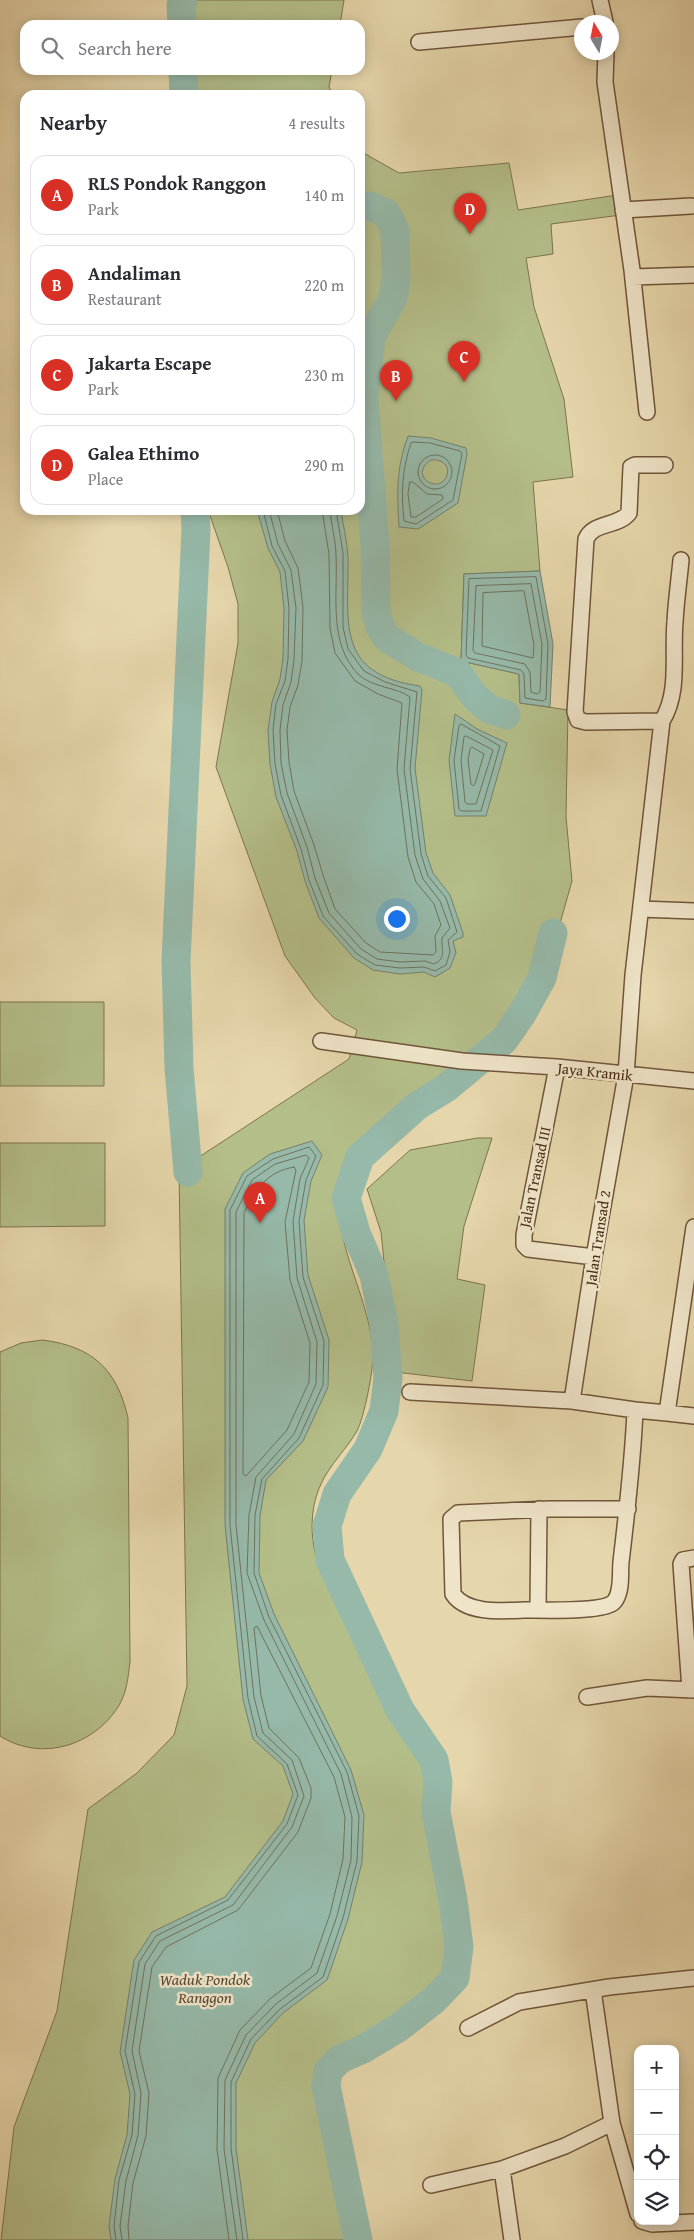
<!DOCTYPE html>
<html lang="en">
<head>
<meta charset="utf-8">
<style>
	:root { --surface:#fff; --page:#f2f2f3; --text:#2b2b33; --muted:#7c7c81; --line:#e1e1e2; --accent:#d93025 }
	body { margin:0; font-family:"Gentium Book Plus",serif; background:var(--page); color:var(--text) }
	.controls { position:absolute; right:15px; bottom:15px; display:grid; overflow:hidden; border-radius:10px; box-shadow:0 2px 12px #0003 }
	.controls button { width:45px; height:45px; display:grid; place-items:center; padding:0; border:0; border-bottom:1px solid var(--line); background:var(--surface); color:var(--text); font:25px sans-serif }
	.compass { position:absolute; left:574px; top:15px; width:45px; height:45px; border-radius:50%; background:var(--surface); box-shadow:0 2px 12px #0003; rotate:350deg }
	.you { position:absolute; left:396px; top:918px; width:18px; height:18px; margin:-12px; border:4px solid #fff; border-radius:50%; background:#1a73e8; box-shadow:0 0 0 8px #1a73e833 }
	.badge { display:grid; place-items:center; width:32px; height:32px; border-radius:50%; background:var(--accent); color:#fff; font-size:16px; font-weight:700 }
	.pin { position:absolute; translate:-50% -41px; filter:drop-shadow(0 1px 2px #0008) }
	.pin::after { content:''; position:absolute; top:26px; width:18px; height:15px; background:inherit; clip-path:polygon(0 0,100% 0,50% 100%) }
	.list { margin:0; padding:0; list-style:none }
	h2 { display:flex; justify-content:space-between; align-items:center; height:65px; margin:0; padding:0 20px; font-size:21px }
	h2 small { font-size:16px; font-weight:400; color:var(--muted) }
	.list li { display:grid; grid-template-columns:32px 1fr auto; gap:15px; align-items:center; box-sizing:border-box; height:80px; margin:0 10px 10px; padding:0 10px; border:1px solid var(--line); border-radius:15px }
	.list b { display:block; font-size:19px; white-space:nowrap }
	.list p { margin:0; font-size:16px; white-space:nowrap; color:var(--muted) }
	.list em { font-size:16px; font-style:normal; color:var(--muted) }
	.icon { flex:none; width:28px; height:28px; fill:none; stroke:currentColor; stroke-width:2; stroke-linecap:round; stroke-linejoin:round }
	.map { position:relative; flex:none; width:694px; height:2240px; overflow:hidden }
	.search { position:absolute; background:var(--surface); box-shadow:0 2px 12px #0003; left:20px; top:20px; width:345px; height:55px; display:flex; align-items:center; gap:12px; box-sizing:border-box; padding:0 18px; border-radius:15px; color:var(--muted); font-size:19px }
	.panel { position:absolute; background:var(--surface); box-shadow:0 2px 12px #0003; left:20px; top:90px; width:345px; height:425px; border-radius:15px }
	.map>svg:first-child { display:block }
	.green { fill:#b4be89; stroke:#7e744e }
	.water { fill:#96b9a9; stroke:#77806d; fill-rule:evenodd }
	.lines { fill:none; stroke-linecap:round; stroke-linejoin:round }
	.shore { stroke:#6f725e; stroke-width:1 }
	.river { stroke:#96b9a9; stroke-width:29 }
	.minor-casing { stroke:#70553a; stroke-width:18 }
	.minor { stroke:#efe4c8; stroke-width:15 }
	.labels { text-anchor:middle; stroke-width:5; stroke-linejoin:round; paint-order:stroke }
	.street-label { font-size:15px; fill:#482a14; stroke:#efe4c8 }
	.water-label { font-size:16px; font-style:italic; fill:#584732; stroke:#efe4c8 }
</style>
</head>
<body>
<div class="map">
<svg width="694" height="2240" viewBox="0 0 694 2240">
	<rect width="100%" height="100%" fill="#e6d6ab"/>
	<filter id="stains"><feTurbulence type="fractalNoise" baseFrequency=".004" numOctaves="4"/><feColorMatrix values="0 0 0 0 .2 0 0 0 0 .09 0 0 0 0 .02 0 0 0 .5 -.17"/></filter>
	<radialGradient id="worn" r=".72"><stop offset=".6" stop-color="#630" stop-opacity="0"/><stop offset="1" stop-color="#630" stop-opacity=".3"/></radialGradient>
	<path class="green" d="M186,0H344L340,25H186Z
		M185,70H332L329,87L333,95H185Z
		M360,151L399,173L509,163L518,210L617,195L621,215L551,224L553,254L526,258L534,307L564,399L573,477L533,482L540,571L464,574L461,661L519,674L520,703L568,710L566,817L572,881L557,934L543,933L531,986L515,1014L500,1034L352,1156C316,1226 369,1283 373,1353C374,1368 364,1418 357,1431C346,1450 330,1464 321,1484C312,1502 310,1528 314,1547C321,1582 342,1612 359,1642C381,1681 403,1719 425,1757L430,1773L429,1820L447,1912L451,1946L446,1975L427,1995L372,2037L337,2053L323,2067L320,2088L347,2240H1L14,2127L57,2011L88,1809L137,1773L174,1735L187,1686L179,1170L349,1059L357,1030L334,1018L315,998L285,956L216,767L238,643V604L228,567L208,510H360Z
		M0,1002H104V1086H0Z
		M477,1138H492L464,1226L457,1279L485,1285L472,1381L395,1372L381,1232L367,1189L410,1150Z
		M0,1143H105V1226L0,1227Z
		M42,1340C92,1346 117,1369 128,1418L130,1662C128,1677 127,1693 118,1707C93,1746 41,1762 0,1736V1352L21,1343Z"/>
	<path class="water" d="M408,436L431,438L466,448L467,454L458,503L418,529L399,527C397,492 396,469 408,436ZM431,460C440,459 450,464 447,475C440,496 407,476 431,460Z
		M257,510H341C343,525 347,541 348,556C349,622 334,674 420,686L422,690L415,768L426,853L433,873L450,895L463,933V937L453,941L456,953L450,968L435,977L424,972L400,974L373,970L354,958L319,918L305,881L297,851L276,797L270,764L268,730L272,702L280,679L283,658L284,608L280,572L268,548Z
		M540,571L553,644L550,707L520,703L519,674L461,661L464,574Z
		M455,714L477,729L507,743L486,816H455L449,760Z
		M312,1141L322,1155L311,1181L304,1220L308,1275L329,1340L328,1387L303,1441L266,1480L260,1516L259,1573L274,1614L351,1770L364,1815L362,1862L348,1919L327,1980L283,2013L255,2043L236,2083V2148L248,2240H111L109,2226L115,2179L127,2135L130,2094L120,2052L134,1960L152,1932L225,1897L283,1821L293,1794L283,1766L253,1739L243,1699L225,1525V1209L243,1173L270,1154Z"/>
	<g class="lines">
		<path class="shore" d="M413,442L430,443L460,451L462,454L453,500L416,524L404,521C401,494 402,469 411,443Z
			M418 472a17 17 0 1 1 34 0a17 17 0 1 1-34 0Z
			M410,482H413L427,494L442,495L443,499L416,517H411L408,494Z
			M263,510L272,546L285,571L289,608L288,659L285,681L276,704L273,730L275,764L281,795L301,849L309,880L323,916L357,954L375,965L400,968L424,967L435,971L446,965L450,952L448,940L457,932L446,898L428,876L421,854L410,769L417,692L385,682L364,671L348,649L343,627V553L336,510
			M269,510L278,544L291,570L296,608L294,660L291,682L283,705L280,730L281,763L287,793L307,847L315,878L329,913L361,949L377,959L400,962L425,961L434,964C447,958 441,950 442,938L450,928L440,901L423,879L415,855L404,769L410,697C397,687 372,688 358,674C328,643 338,595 336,556C336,540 331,525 330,510
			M277,510L285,541L298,568L303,607L302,661L298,685L290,707L287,730L289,762L294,791L314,845L323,875L335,909L366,943L380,952L433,955L436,952L435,936L441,925L434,904L416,882L408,857L397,769L402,703L378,694L355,681L335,653L330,628L329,554L322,510
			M536,577L548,644L546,699L543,701L525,698L524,674L521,670L468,658L466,655L469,579Z
			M531,584L542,644L540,692L537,694L531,692L530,672L525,664L475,653L473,650L476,586Z
			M524,591L534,645L533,658L482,646L483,593Z
			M461,724L500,746L481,811H461L459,809L454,760L459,726Z
			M466,736L493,750L476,804H467L465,802L461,760L464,737Z
			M472,747L484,754L475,784L473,786L471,784L468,760L470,749Z
			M294,1167L296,1170L285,1222L290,1280L310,1343L309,1382L287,1430L246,1476L243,1474L244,1213C255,1190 266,1172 294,1167Z
			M116,2240L114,2226L119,2180L132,2135L135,2094L125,2051L139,1962L156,1936L228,1900L287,1824L298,1795L287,1764L257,1736L248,1698L230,1525V1210L247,1176L273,1159L309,1147L316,1156L306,1180L299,1221L303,1277L324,1341L323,1385L299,1438L262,1479L255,1515L254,1573L269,1617L347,1772L359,1816L357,1861L343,1918L323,1977L280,2009L251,2039L231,2082V2148L243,2240
			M122,2240L120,2226L126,2181L138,2135L141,2093L132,2051L145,1964L160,1941L233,1905L292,1827L304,1796L292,1760L263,1733L254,1697L236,1525V1212L252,1180L275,1164L306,1155L309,1158L300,1179L293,1221L297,1278L317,1342L316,1384L294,1434L256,1477L249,1515L247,1573L264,1620L341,1774L352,1817L351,1860L337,1916L317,1973L276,2004L246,2035L225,2080L224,2149L237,2240
			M129,2240L128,2226L133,2183L146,2136L149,2093L139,2051L152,1967L166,1947L238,1910L298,1832L311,1798V1788L299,1758L269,1728L261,1696L254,1628L257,1626L334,1777L345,1817L343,1859L330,1914L311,1968L271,1998L240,2030L218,2078L217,2149L229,2240"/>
		<path class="river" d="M182,25L181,5L183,0
			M183,70L184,95
			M360,206H370L386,213L395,230L396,279L393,298L371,337L364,398L375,544L376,612L380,627L387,638L418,657L458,673L474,696L489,709L506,715
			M188,1172L179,1068L176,961L196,530L195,510
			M358,2240L326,2086L328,2071L340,2059L363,2049L398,2028L434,2000L455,1978L459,1947L453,1900L436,1812L438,1782L434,1760L400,1710L330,1560L327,1526L337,1494L368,1449L384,1411L388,1378L384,1324L374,1275L356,1233L346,1198L360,1157L417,1106L446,1088L504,1040L522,1014L542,978L553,933"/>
		<defs>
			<path id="minor" d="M600,0L605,22
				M419,42L582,27
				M606,52L605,82L632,270L647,412
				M623,210L691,206
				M633,277L694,275
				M662,721L586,722L578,720L575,712L586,539C593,522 618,527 629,513L631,467L635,465H665
				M641,909L694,911
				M321,1041L462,1061L557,1067L694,1081
				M557,1067L524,1235V1245L528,1249L594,1257
				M694,1227L667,1413L694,1416
				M410,1392L572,1401L635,1410
				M572,1401L594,1257L626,1075L633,975L662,721C680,692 672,655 675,622C676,602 679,581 681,560
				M628,1509H550L458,1513L451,1519L453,1594C466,1614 502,1611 524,1610C542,1610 597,1612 611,1604C612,1604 616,1600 616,1599C622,1589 620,1573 621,1562C627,1511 633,1461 635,1410L667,1413
				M538,1610L539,1509
				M690,1690L681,1564L683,1560L694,1558
				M587,1697L647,1688L694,1690
				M468,2028L519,2002L609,1987L694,1978
				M612,2123L638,2214
				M502,2169L512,2240
				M431,2185L502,2169L565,2146L612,2123L593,1990
				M642,2221L652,2224L694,2222"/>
		</defs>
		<use href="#minor" class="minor-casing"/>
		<use href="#minor" class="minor"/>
	</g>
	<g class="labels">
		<g class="street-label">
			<text transform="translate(595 1072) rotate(6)" y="5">Jaya Kramik</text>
			<text transform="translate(535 1177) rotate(-78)" y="5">Jalan Transad III</text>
			<text transform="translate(598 1238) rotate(-81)" y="5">Jalan Transad 2</text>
		</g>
		<g class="water-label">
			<text x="205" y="1985">Waduk Pondok<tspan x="205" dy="18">Ranggon</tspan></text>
		</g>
	</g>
	<rect width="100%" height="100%" filter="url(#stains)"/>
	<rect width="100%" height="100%" fill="url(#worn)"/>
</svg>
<div class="controls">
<button>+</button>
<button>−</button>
<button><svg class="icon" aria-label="locate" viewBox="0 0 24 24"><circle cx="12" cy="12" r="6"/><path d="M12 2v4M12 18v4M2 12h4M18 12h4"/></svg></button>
<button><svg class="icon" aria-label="layers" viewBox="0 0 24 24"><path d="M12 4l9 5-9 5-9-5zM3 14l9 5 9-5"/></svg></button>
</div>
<svg class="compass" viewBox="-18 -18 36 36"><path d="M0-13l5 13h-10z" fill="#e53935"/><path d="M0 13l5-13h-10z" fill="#7c7c81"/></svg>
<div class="you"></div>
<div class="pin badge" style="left:260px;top:1223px">A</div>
<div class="pin badge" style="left:396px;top:401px">B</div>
<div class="pin badge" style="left:464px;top:382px">C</div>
<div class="pin badge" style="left:470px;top:234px">D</div>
<div class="search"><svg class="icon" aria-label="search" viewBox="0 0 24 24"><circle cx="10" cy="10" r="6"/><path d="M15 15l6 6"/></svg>Search here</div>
<section class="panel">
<h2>Nearby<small>4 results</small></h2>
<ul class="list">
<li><span class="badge">A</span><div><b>RLS Pondok Ranggon</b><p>Park</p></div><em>140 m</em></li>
<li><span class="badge">B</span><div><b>Andaliman</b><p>Restaurant</p></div><em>220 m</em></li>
<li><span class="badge">C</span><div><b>Jakarta Escape</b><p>Park</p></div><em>230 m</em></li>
<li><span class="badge">D</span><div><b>Galea Ethimo</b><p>Place</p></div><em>290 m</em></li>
</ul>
</section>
</div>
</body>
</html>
